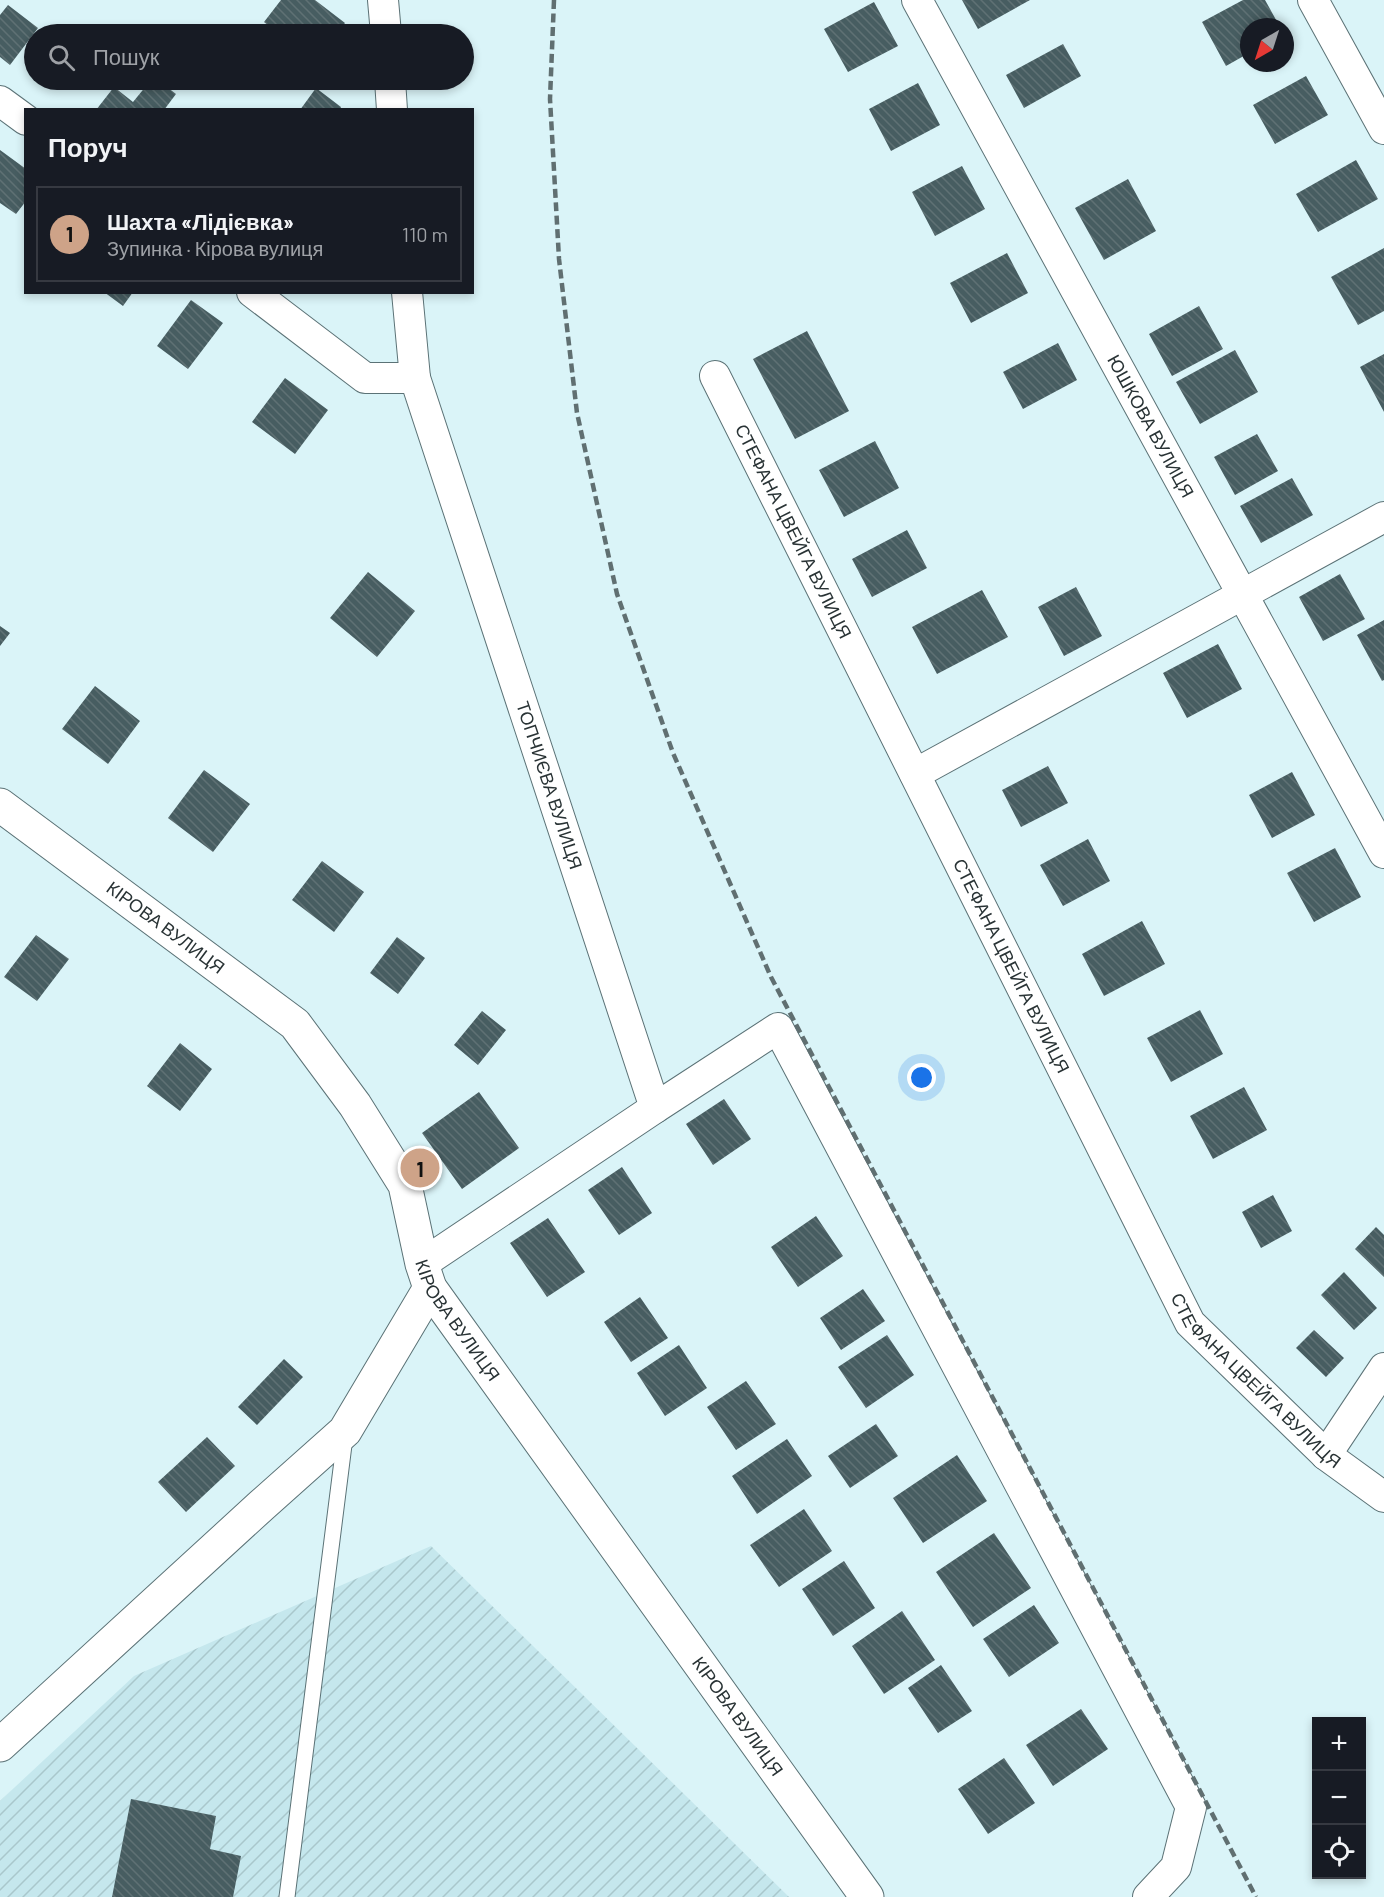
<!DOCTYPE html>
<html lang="uk">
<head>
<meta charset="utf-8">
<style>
	:root { --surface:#171b24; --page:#242831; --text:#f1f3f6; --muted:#9ea1a6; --line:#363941; --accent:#cea388 }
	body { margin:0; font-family:Barlow,sans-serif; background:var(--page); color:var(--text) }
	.controls { position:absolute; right:18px; bottom:18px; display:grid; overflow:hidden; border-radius:0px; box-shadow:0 3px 9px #0003 }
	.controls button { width:54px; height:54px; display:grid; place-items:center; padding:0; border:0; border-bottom:2px solid var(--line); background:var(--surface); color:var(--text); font:30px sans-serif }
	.compass { position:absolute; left:1240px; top:18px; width:54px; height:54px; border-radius:50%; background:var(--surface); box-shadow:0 3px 9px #0003; rotate:219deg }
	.you { position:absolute; left:922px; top:1078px; width:21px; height:21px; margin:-15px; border:4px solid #fff; border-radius:50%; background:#1a73e8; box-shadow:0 0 0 9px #1a73e833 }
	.badge { display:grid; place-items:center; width:39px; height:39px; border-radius:50%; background:var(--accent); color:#111; font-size:20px; font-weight:700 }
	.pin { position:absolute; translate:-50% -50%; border:3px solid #fff; box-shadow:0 2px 6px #0006 }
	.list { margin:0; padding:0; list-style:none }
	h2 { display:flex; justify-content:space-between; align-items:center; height:78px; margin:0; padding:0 24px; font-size:26px }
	h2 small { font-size:20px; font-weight:400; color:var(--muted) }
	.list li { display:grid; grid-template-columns:39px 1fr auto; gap:18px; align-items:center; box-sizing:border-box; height:96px; margin:0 12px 12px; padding:0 12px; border:2px solid var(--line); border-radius:0px }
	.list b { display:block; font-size:22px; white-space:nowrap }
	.list p { margin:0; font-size:20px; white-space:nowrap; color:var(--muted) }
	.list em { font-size:20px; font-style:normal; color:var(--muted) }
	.icon { flex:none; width:33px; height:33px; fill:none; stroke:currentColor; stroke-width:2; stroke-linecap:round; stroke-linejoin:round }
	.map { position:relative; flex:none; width:1384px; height:1897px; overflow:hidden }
	.search { position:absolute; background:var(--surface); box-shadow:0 3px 9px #0003; left:24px; top:24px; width:450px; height:66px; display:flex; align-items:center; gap:15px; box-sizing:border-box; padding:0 21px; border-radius:33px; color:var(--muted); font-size:22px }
	.panel { position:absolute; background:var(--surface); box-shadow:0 3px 9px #0003; left:24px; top:108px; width:450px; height:186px; border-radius:0px }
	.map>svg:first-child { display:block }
	.industrial { fill:url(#industrial-furrows) }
	.building { fill:url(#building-back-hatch) }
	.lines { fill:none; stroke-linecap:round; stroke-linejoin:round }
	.lane-casing { stroke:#5b7276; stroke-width:17 }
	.street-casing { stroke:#5b7276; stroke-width:32 }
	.secondary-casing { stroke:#5b7276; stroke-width:35 }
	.lane { stroke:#fff; stroke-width:15 }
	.street { stroke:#fff; stroke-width:30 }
	.secondary { stroke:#fff; stroke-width:33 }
	.rail { stroke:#606f71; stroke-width:4.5; stroke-dasharray:9 4.5; stroke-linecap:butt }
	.labels { text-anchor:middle; stroke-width:6; stroke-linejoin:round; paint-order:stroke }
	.street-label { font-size:18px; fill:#293335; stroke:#f8fdfe }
</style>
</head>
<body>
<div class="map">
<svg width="1384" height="1897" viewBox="0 0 1384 1897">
	<defs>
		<pattern id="industrial-furrows" width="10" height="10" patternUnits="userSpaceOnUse" patternTransform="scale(1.5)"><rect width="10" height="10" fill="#c5e7ed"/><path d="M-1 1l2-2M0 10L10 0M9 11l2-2" fill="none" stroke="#a9c7cc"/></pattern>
		<pattern id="building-back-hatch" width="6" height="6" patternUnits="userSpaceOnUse" patternTransform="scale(1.5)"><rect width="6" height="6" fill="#475d61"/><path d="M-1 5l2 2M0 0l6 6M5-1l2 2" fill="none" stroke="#5f7174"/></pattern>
	</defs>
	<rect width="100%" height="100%" fill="#daf4f8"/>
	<path class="industrial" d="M431,1546L789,1897H0V1801L134,1676Z"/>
	<path class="building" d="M281,0H315L345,23L336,34H279L264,22Z
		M962,0H1030L978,29Z
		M1243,0H1265L1280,27H1249V53L1226,66L1202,22Z
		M874,2L898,46L848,72L824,29Z
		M8,5L38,28L10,65L0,57V15Z
		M1063,44L1081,76L1024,108L1006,75Z
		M1306,76L1328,115L1275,144L1253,105Z
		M151,80H158L176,94L164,110H96L114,87L133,102Z
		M918,83L940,125L891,151L869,109Z
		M316,88L341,107L340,110H300Z
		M0,150L26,169V201L16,214L0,203Z
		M1356,160L1378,199L1318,232L1296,194Z
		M962,166L985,209L935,236L912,192Z
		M1128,179L1156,231L1104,260L1075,208Z
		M1384,248V311L1358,325L1331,277Z
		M1007,253L1028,293L971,323L950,283Z
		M104,292H133L123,306Z
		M191,300L223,323L188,369L157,346Z
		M1199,306L1223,349L1172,376L1149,334Z
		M807,331L849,411L795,439L753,359Z
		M1058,343L1077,380L1023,409L1003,372Z
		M1235,350L1258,392L1200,424L1176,382Z
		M1384,354V412L1360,367Z
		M285,378L328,410L295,454L252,422Z
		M1257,434L1278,471L1235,495L1214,457Z
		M875,441L899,488L844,517L819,470Z
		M1292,478L1313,515L1261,543L1240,506Z
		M907,530L927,568L872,597L852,559Z
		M368,572L415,611L377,657L330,618Z
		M1340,574L1365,619L1323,641L1299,597Z
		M1076,587L1102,636L1064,656L1038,607Z
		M982,590L1008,637L937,674L912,627Z
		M1384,620V680L1382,681L1357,635Z
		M0,626L10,633L0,646Z
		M1218,644L1242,689L1187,718L1163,673Z
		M95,686L140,721L108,764L62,729Z
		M1048,766L1068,803L1021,827L1002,790Z
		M204,770L250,804L213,852L168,818Z
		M1292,772L1315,815L1272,838L1249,795Z
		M1088,839L1110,881L1063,906L1040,865Z
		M1335,848L1361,897L1314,922L1287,873Z
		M322,861L364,892L334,932L292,900Z
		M1142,921L1165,964L1104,996L1082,954Z
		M36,935L69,959L37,1001L4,977Z
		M397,937L425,958L398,994L370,973Z
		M1200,1010L1223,1054L1171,1082L1147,1038Z
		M482,1011L506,1030L478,1065L454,1045Z
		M180,1043L212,1069L180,1111L147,1086Z
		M1244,1087L1267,1130L1213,1159L1190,1116Z
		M479,1092L519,1148L462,1189L422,1133Z
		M724,1099L751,1139L713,1165L686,1124Z
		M622,1167L652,1213L619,1235L588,1190Z
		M1273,1195L1292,1231L1261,1248L1242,1212Z
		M816,1216L843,1256L798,1287L771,1247Z
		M548,1218L585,1272L547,1297L510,1243Z
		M1376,1227L1384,1235V1277L1355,1249Z
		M1344,1272L1377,1308L1354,1330L1321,1295Z
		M863,1289L885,1321L841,1350L820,1318Z
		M640,1297L668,1338L631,1362L604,1322Z
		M1314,1330L1344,1358L1326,1377L1296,1348Z
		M887,1335L914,1375L866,1408L838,1367Z
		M679,1345L707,1388L665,1416L637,1373Z
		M284,1359L303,1377L257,1425L238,1407Z
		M746,1381L776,1424L736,1450L707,1407Z
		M876,1424L898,1456L850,1488L828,1456Z
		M207,1437L235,1466L186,1512L158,1482Z
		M787,1439L812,1476L757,1514L732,1476Z
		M957,1455L987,1501L923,1543L893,1498Z
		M804,1509L832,1551L779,1587L750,1545Z
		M994,1533L1031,1588L973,1627L936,1572Z
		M844,1561L875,1608L833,1636L802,1589Z
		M1034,1605L1059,1643L1009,1677L983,1639Z
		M902,1611L935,1660L884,1694L852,1646Z
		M941,1665L972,1711L938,1733L908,1688Z
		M1081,1709L1108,1749L1053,1786L1026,1745Z
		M1004,1758L1035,1803L988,1834L958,1789Z
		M131,1799L216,1816L210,1849L241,1856L233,1897H112Z"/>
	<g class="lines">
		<defs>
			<path id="lane" d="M287,1897L345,1437"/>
			<g id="street">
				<path d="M383,0L386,34"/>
				<path id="s1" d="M917,0L1384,853"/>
				<path d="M1313,0L1384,129"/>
				<path d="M390,80L392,110"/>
				<path d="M0,101L26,120"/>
				<path id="s2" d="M252,292L365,378H415L655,1108L422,1264"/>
				<path d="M407,292L415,378"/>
				<path id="s3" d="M715,376L1190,1323L1326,1455L1384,1497"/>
				<path d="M915,774L1384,517"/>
				<path d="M655,1108L778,1028L1191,1807L1176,1867L1148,1897"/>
				<path d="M1326,1455L1384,1368"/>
			</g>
			<g id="secondary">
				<path id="s4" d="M0,805L295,1024L355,1105L405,1185L422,1264L430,1288L867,1897"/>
				<path d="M0,1745L262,1505L345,1431L430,1288"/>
			</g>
		</defs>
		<use href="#lane" class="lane-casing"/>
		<use href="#street" class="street-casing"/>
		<use href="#secondary" class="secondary-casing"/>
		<use href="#lane" class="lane"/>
		<use href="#street" class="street"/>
		<use href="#secondary" class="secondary"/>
		<path class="rail" d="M554,0L550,99L559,259L577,413L617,594L673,753L771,977L1256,1897"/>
	</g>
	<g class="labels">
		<g class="street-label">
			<text dy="6" stroke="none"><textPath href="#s1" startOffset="486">ЮШКОВА ВУЛИЦЯ</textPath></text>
			<text dy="6" stroke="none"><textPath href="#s3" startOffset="174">СТЕФАНА ЦВЕЙГА ВУЛИЦЯ</textPath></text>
			<text dy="6" stroke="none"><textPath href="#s2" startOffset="621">ТОПЧИЄВА ВУЛИЦЯ</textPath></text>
			<text dy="6" stroke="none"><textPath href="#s4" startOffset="206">КІРОВА ВУЛИЦЯ</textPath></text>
			<text dy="6" stroke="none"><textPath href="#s3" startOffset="660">СТЕФАНА ЦВЕЙГА ВУЛИЦЯ</textPath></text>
			<text dy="6" stroke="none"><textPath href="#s4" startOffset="710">КІРОВА ВУЛИЦЯ</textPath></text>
			<text dy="6" stroke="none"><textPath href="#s3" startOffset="1146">СТЕФАНА ЦВЕЙГА ВУЛИЦЯ</textPath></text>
			<text dy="6" stroke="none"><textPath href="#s4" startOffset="1196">КІРОВА ВУЛИЦЯ</textPath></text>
		</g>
	</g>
</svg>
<div class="controls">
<button>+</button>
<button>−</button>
<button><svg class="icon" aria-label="locate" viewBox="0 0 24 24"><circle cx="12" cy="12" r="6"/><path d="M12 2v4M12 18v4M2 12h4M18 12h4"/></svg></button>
</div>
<svg class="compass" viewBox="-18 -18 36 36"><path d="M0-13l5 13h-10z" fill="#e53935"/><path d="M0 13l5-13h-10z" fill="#9ea1a6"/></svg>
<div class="you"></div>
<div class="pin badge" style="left:420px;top:1168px">1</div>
<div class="search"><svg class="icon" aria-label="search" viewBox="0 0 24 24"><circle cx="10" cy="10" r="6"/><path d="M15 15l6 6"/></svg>Пошук</div>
<section class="panel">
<h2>Поруч<small></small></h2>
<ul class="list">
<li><span class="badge">1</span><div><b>Шахта «Лідієвка»</b><p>Зупинка · Кірова вулиця</p></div><em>110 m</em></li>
</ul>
</section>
</div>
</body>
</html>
